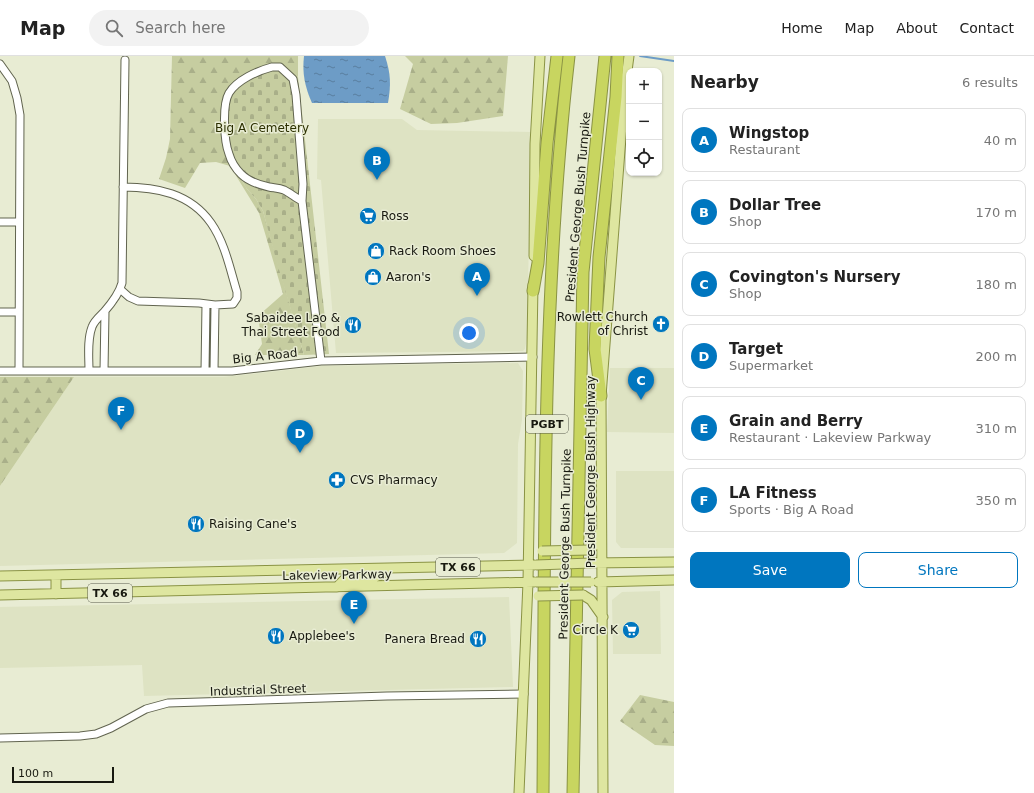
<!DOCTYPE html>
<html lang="en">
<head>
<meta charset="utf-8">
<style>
	:root { --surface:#fff; --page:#f2f2f2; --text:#222; --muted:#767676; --line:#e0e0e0; --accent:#0076bf }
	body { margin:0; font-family:"DejaVu Sans",sans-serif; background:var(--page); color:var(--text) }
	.controls { position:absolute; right:12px; top:12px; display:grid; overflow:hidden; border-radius:8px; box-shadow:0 1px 3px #0004 }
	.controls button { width:36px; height:36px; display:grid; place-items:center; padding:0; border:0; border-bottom:1px solid var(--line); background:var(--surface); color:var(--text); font:20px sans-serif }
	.scale { position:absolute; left:12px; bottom:10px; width:102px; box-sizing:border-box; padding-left:4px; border:2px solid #181910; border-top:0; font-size:11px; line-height:14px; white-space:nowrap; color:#181910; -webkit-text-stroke:3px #e8ecd3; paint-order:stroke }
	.you { position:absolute; left:469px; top:277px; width:14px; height:14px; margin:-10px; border:3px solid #fff; border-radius:50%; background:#1a73e8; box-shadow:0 0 0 6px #1a73e833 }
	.badge { display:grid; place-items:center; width:26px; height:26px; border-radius:50%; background:var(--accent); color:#fff; font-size:13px; font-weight:700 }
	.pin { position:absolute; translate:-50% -33px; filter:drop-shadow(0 1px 2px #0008) }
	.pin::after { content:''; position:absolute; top:21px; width:14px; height:12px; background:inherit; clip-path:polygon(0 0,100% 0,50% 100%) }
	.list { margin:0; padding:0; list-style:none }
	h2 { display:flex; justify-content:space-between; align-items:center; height:52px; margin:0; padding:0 16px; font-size:17px }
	h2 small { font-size:13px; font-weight:400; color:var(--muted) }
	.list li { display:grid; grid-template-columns:26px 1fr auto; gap:12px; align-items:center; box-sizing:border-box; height:64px; margin:0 8px 8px; padding:0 8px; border:1px solid var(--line); border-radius:8px }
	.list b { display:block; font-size:15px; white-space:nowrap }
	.list p { margin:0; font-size:13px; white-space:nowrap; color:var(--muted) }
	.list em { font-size:13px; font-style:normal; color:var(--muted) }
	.actions { display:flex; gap:8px; padding:12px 16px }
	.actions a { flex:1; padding:9px 0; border:1px solid var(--accent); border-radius:8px; text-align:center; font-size:14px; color:var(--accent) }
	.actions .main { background:var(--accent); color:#fff }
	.icon { flex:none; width:22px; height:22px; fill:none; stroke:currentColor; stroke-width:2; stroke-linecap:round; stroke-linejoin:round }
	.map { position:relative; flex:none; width:674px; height:737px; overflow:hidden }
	header { display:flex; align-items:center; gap:24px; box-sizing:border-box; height:56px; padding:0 20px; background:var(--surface); border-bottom:1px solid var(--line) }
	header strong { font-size:19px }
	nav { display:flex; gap:22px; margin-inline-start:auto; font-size:14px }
	.search { width:280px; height:36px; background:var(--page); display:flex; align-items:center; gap:10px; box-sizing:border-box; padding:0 14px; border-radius:22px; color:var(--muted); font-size:15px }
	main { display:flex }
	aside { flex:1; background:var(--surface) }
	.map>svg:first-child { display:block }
	.built { fill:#dee3c3 }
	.forest { fill:url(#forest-firs) }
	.cemetery { fill:url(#cemetery-stones) }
	.water { fill:url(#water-ripples) }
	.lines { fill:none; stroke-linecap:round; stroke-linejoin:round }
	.stream { stroke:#6d9cc6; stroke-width:2 }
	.minor-casing { stroke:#61644f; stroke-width:9 }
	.major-casing { stroke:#8a9344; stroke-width:11 }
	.highway-casing { stroke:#8a9344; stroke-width:13 }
	.minor { stroke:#fff; stroke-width:7 }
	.major { stroke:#dee6a0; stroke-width:9 }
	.highway { stroke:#c8d560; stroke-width:11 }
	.major-bridge-casing { stroke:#8a9344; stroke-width:11; stroke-linecap:butt }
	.major-bridge { stroke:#dee6a0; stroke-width:9 }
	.labels { text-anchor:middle; stroke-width:3; stroke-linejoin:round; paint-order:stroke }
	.shield { fill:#e8ecd3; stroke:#56584a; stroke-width:1 }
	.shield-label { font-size:11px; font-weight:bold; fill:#181910 }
	.park-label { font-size:12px; fill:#2c3001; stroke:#e8ecd3 }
	.street-label { font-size:12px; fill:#181910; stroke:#e8ecd3 }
	.poi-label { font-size:12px; fill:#181910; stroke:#e8ecd3; text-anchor:start }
</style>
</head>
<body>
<header>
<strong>Map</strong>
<div class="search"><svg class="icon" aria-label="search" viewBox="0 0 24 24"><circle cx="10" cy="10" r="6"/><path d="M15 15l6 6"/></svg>Search here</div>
<nav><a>Home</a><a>Map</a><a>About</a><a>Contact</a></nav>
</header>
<main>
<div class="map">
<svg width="674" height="737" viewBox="0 0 674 737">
	<defs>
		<pattern id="forest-firs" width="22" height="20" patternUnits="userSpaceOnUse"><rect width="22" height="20" fill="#c6cda0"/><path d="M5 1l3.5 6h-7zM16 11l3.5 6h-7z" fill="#a9af89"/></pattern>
		<pattern id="cemetery-stones" width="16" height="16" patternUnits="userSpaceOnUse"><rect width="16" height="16" fill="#c6cda0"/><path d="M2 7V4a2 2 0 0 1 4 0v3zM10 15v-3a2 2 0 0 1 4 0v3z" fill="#a9af89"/></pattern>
		<pattern id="water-ripples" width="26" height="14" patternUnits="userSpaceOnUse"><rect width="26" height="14" fill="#6d9cc6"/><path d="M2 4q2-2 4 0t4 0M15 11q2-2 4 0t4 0" fill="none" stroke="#597e9f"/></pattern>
	</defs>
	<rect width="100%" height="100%" fill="#e8ecd3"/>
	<path class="built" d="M318,63H402L417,74L531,76L527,282L525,293L523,295L336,297L321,124L317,123Z
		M518,307L523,315L522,364L518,388L517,487L504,497L0,510V430L74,321H224L322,310Z
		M610,312H674V377L607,376Z
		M616,415H674V492H621L616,486Z
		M660,535L661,598H613L612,544L622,536Z
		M509,541L513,631L144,640L142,609L0,612V551Z"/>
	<path class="forest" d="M172,0H298V21L280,9L227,100L247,133L256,143L263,155L304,299H255L262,288L258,260L283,238L259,157L230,110L216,106L200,107L185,132L159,123L166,102L170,83Z
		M405,0H508L503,60L457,67L431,68L400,53L413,8Z
		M0,321H74L0,430Z
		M640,639L674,646V690L655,689L620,665Z"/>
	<path class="cemetery" d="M280,9L298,21L329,298L304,299L276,203L263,155L256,143L247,133L227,100L219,71L226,37L237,26Z"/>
	<path class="water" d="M304,0H385C391,18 391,29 388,47H312C305,31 302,18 304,0Z"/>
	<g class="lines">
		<path class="stream" d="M640,0L674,5"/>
		<defs>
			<path id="minor" d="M0,8L12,25L17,42L20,59L19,315
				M272,11H280L293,23L296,39L303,128L302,145C296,142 290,137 284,134C279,132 274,132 269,131C260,129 248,125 241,118C236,113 231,105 229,98C224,85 222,49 229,37C237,24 257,15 272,11Z
				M302,145L321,305
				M0,166H19
				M120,233L129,241L138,245L199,247L215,249L233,248L237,242V236C230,213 225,187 211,167C190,137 156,131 123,131
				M0,256H19
				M0,315H232L321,305L533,301
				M89,315C89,301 87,284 92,271C94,265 99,261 104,256C111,248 119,238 122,227L125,4
				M104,315L105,255
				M205,315L206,248
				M214,315L215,249
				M0,682L80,680L96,678L111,672L146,653L168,647L387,640L524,638"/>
			<path id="major" d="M534,200L535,88L540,0
				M589,494L595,489L600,476
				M591,507L674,506
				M56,519V538
				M0,520L534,509
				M598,526L674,524
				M337,531L345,523C362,523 374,526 388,513
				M0,539L534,526
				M583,539L591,544L603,561
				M519,737L528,526L533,229
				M603,737L601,340L625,30L629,0"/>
			<path id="highway" d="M533,235L538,207L547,87L557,0
				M601,340L595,293L599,201L616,41L618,0
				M543,737C545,491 541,245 569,0
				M573,737L583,216L605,0"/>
		</defs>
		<use href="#minor" class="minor-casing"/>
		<use href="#major" class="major-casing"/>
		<use href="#highway" class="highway-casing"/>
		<use href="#minor" class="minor"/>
		<use href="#major" class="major"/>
		<use href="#highway" class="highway"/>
		<defs>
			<path id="major-bridge" d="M542,495L589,494
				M536,509L591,507
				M536,526H591
				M538,540L583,539"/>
		</defs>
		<use href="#major-bridge" class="major-bridge-casing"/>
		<use href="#major-bridge" class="major-bridge"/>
	</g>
	<defs>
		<symbol id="supermarket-disc" viewBox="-11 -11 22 22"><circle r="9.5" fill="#0076bf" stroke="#e8ecd3"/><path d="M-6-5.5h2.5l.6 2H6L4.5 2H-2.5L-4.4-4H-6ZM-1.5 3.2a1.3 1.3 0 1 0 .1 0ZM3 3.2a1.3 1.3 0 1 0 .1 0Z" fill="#fff"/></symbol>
		<symbol id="shop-disc" viewBox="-11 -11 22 22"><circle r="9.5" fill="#0076bf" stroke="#e8ecd3"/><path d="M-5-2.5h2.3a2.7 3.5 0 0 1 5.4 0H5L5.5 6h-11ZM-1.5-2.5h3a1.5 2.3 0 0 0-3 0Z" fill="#fff"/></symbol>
		<symbol id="church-disc" viewBox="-11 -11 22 22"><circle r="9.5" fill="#0076bf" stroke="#e8ecd3"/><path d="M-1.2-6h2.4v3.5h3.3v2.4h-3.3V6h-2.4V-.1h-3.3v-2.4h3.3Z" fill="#fff"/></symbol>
		<symbol id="restaurant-disc" viewBox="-11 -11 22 22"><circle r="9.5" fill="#0076bf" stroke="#e8ecd3"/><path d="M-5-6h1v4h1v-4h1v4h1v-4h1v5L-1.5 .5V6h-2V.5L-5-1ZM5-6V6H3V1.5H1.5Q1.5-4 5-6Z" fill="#fff"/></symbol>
		<symbol id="pharmacy-disc" viewBox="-11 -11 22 22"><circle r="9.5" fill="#0076bf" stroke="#e8ecd3"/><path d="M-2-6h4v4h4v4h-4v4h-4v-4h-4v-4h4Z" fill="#fff"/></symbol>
	</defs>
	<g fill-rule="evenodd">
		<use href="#supermarket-disc" x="358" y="150" width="20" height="20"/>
		<use href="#shop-disc" x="366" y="185" width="20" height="20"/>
		<use href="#shop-disc" x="363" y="211" width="20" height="20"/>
		<use href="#church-disc" x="651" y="258" width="20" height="20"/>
		<use href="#restaurant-disc" x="343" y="259" width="20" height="20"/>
		<use href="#pharmacy-disc" x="327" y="414" width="20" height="20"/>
		<use href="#restaurant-disc" x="186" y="458" width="20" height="20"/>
		<use href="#supermarket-disc" x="621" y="564" width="20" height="20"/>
		<use href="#restaurant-disc" x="266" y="570" width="20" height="20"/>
		<use href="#restaurant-disc" x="468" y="573" width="20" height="20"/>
	</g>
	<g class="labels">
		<g class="shield">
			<rect x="526" y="359" width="42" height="18" rx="3"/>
			<rect x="436" y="502" width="44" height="18" rx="3"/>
			<rect x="88" y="528" width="44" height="18" rx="3"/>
		</g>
		<g class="shield-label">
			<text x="547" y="372">PGBT</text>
			<text x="458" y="515">TX 66</text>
			<text x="110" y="541">TX 66</text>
		</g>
		<g class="park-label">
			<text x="262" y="76">Big A Cemetery</text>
		</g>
		<g class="street-label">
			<text transform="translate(578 151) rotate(-85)" y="4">President George Bush Turnpike</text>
			<text transform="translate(265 300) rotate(-6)" y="4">Big A Road</text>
			<text transform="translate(591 416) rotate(-90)" y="4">President George Bush Highway</text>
			<text transform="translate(565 488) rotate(-89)" y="4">President George Bush Turnpike</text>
			<text transform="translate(337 519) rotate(-1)" y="4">Lakeview Parkway</text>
			<text transform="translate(258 634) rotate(-2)" y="4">Industrial Street</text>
		</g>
		<g class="poi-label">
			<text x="381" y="164">Ross</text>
			<text x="389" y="199">Rack Room Shoes</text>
			<text x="386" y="225">Aaron's</text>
			<text x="648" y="265" text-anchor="end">Rowlett Church<tspan x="648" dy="14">of Christ</tspan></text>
			<text x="340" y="266" text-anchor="end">Sabaidee Lao &amp;<tspan x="340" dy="14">Thai Street Food</tspan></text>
			<text x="350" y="428">CVS Pharmacy</text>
			<text x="209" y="472">Raising Cane's</text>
			<text x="618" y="578" text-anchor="end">Circle K</text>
			<text x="289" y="584">Applebee's</text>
			<text x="465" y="587" text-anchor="end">Panera Bread</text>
		</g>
	</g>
</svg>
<div class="controls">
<button>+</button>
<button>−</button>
<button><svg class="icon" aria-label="locate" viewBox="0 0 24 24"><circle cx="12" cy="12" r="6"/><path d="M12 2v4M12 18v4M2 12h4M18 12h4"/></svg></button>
</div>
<div class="scale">100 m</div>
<div class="you"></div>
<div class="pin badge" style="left:477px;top:240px">A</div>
<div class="pin badge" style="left:377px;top:124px">B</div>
<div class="pin badge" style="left:641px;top:344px">C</div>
<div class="pin badge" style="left:300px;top:397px">D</div>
<div class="pin badge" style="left:354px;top:568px">E</div>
<div class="pin badge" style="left:121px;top:374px">F</div>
</div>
<aside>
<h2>Nearby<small>6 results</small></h2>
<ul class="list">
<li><span class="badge">A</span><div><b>Wingstop</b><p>Restaurant</p></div><em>40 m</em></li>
<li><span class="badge">B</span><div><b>Dollar Tree</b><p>Shop</p></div><em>170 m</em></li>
<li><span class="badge">C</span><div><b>Covington's Nursery</b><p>Shop</p></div><em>180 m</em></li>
<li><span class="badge">D</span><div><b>Target</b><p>Supermarket</p></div><em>200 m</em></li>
<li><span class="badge">E</span><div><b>Grain and Berry</b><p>Restaurant · Lakeview Parkway</p></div><em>310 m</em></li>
<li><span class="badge">F</span><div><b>LA Fitness</b><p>Sports · Big A Road</p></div><em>350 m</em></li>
</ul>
<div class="actions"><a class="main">Save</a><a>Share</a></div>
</aside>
</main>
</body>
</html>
